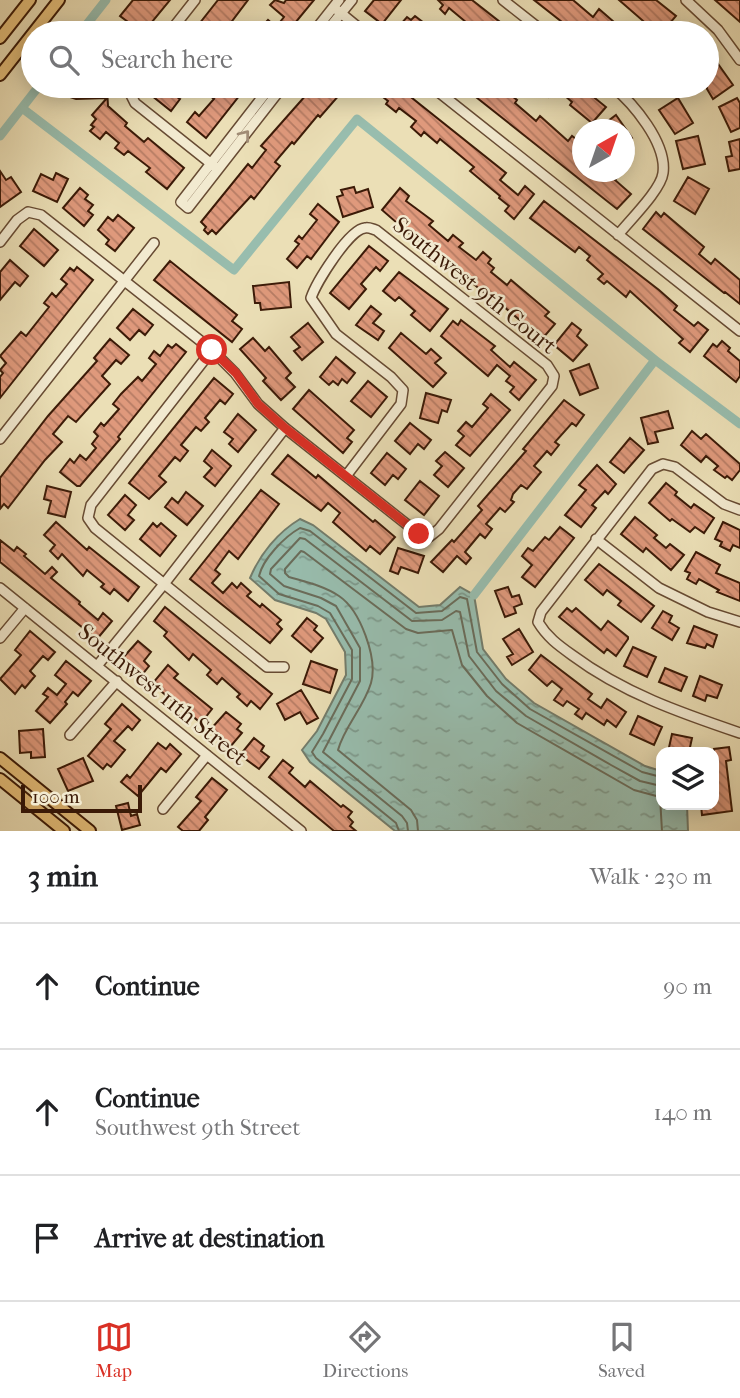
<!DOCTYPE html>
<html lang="en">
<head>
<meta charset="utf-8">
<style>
	:root { --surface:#fff; --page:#f2f2f2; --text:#202124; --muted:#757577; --line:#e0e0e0; --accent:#d93025 }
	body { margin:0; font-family:"IM FELL French Canon",serif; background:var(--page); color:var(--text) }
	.controls { position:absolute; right:21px; bottom:21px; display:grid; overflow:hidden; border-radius:14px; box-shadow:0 4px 18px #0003 }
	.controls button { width:63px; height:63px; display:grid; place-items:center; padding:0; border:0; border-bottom:2px solid var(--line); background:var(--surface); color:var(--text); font:35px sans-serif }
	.compass { position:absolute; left:572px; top:119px; width:63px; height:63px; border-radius:50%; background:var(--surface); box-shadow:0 4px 18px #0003; rotate:40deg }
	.scale { position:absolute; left:21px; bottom:18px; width:121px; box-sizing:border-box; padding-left:7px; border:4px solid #3b1a07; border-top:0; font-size:19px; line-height:24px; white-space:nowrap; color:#3b1a07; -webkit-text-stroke:5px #f2ead0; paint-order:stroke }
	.stop { position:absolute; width:21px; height:21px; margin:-16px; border:5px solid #d93025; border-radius:50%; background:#fff }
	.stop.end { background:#d93025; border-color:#fff; box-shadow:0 2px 7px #0008 }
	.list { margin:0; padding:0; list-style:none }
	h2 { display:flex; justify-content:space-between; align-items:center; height:91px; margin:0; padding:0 28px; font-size:30px }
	h2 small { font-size:23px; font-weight:400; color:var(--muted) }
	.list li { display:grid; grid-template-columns:46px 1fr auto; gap:21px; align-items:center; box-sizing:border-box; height:126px; padding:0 28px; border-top:2px solid var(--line) }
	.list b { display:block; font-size:26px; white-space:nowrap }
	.list p { margin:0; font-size:23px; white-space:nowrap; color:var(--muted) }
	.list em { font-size:23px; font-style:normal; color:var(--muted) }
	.icon { flex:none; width:38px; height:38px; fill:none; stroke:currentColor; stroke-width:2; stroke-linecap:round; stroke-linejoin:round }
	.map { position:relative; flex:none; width:740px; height:831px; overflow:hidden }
	.search { position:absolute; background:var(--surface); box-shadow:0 4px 18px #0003; left:21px; right:21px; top:21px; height:77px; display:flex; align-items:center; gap:18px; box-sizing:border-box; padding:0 24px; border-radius:38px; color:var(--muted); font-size:26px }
	.sheet { height:469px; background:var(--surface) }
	nav { display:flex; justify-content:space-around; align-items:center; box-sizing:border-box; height:98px; border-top:2px solid var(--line); background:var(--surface); font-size:19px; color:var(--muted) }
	nav a { display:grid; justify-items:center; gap:4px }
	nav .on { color:var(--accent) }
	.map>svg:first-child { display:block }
	.water { fill:url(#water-ripples); stroke:#737c6b; stroke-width:2 }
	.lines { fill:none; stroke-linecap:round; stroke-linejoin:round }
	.shore { stroke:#6a6c5a; stroke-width:2 }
	.canal { stroke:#98bdae; stroke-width:9 }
	.building { fill:url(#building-back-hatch); stroke:#3b1a07; stroke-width:2 }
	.minor-casing { stroke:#674b33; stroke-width:12 }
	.major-casing { stroke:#3b1a07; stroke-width:14 }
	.minor { stroke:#f2ead0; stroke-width:9 }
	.major { stroke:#e6c07b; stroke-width:10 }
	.oneway { stroke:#a08c76 }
	.route { stroke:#d93025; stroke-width:9 }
	.labels { text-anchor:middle; stroke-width:5; stroke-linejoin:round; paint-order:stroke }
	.street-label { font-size:23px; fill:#3b1a07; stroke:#f2ead0 }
</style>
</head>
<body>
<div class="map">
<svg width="740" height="831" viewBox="0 0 740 831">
	<defs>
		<pattern id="water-ripples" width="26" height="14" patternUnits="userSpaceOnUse" patternTransform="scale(1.75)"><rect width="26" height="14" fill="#98bdae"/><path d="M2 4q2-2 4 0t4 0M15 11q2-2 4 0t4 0" fill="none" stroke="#7d998c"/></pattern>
		<pattern id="building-back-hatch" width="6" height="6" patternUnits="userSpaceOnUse" patternTransform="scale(1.75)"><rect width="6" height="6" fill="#df997c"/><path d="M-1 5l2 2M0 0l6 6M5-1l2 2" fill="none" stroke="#b67c64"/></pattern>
	</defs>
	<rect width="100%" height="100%" fill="#ebdfb6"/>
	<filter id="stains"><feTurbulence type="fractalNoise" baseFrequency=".00286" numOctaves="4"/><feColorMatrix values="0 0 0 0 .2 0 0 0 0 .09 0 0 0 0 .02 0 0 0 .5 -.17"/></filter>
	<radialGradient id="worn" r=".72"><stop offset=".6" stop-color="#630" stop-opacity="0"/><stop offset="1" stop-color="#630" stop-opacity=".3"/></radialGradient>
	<path class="water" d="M300,519L313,525L419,607L440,605L460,587L474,595L483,649L506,679L534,703L645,766L661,771V805H687L688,831H395L310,762L302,750L317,731L346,675L345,652L326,619L316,613L275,600L250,578C260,554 278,532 300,519Z"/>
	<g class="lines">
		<path class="shore" d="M399,831L396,823L316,758L312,752L323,734L352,679V650L330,613L318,606L279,594L259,576C263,559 284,537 300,528L310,531L416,613L442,611L460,597L467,599L477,652L502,684L530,709L642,772L661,777
			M408,831L407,823L402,816L323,752L360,681V648L336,606L321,598L284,586L270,574L271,569L300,538L305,539L412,621L442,620L456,611L460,612L469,656L496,691L526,716L611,765L640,781L661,786
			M418,831L417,820L411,810L338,750C344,727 364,707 371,683C378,658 360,610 339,596C324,586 306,582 289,577L285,573V569L301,551L304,552L406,629L418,633L452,630L462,665L487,696L517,723L634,790L660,797L662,831"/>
		<path class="canal" d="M80,33L106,0
			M22,108L234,270L357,119L655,360
			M0,136L39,86
			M474,595L655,360L740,424"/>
	</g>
	<path class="building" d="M133,0H170L143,33L120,16Z
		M218,0H248L223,33H192Z
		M275,0L284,3L286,0H314L290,29L294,33H256L268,20L276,27L284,17L270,5Z
		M374,0H401L382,24L365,11Z
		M438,0H472L514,33H489L478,23L473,28L449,8L445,14L440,9L443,5Z
		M534,0H573L593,17L599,9L622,29L618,33H576Z
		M619,0H656L676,16L664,30L654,23L650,27Z
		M715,0H740V22Z
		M415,16L437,33H393L407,17L411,20Z
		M716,61L733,85L713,99L707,89V68Z
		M66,86H101L107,89L108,106L127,123L125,126L144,142L148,138L184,168L167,189L146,172L150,168L128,151L124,155L115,148L119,143L106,132L100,139L90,131L94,127L91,125L96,119L92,115L107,98L76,99L67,96Z
		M150,86H186L177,97L180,99L171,111L146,91Z
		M222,86H247L206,138L187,122L195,112L199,116L214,99L209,95L213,90L217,92Z
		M314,86H332L341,93L320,117L318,115L294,144L292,142L275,162L280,166L254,199L251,196L216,234L212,230L208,234L204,230L206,227L201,222L248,164L252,168L266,150L261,146Z
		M369,86H397L506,173L500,180L518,195L525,186L534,194L514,219L505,211L509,206L499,198L500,196L470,171L474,167L440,139L437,143L424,132L421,136L411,127L416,121L399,108L396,112L386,104L388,101Z
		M462,86H500L517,100L515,103L536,121L540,116L568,141L572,136L576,139L578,142L574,147L583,154V172H616L620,174L615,180L631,194L617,209Z
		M534,86H580L606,107L592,123L570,105L572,102L556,88L548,97Z
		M678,98L693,123L675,134L659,110Z
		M737,98L740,103V128L731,132L719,107Z
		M616,115L632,138L625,143V130H596Z
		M698,136L705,164L683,169L676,141Z
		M740,139V169L729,171L726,157L732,156L729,142Z
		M0,171L6,180L11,177L21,192L0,207Z
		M56,173L68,179L57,202L33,191L41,174L53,180Z
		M688,177L709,189L695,214L674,201Z
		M354,187L356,193L368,189L373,207L343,217L337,197L343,195L341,190Z
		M80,188L88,195L85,199L93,205L88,211L93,215L84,226L63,208Z
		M400,188L409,196L406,201L433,221L429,225L448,241L453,235L463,243L459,247L476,260L483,252L491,259L488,263L494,268L491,272L507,285L511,280L549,312L545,316L555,324L542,339L489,294L488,296L429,247L427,249L382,210Z
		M544,201L659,290L677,306L674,310L694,326L698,322L708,330L690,352L679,343L683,339L630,291L626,297L607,281L604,284L598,279L603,274L587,260L590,256L579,247L575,252L530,218Z
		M318,204L339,222L311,259L307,256L297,268L287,259L299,244L295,241L299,236L302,239L317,220L310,214Z
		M656,212L661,217L664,213L704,247L699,254L711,264L715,259L740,280V304L725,292L724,293L643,229Z
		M118,215L134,228L115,251L106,244L109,240L98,230L108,217L113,221Z
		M34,229L58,250L44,266L20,246Z
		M369,246L388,261L380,271L376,267L361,284L366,289L349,309L330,293Z
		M10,260L28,276L20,286L15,282L0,300V272Z
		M170,261L237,315L232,321L242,329L232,342L154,280Z
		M77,267L93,280L0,398V377L3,373L0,370L6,363L0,356L21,332L26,336L49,307L44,303L52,293L56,297L67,284L61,279L70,268L74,271Z
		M399,272L448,309L430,331L411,315L415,311L399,297L395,301L383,291Z
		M289,282L291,307L261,310L260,303H255L253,286Z
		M371,306L381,314L373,323L384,331L378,340L356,325Z
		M133,309L153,325L145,335L139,330L130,340L117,328Z
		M461,320L495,346L491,350L510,367L514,362L536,380L519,400L510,392L514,387L506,381L510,376L497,365L488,376L441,336L453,321L458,325Z
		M308,323L323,342L302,360L294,351L300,347L291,337Z
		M572,323L581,330L577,336L587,345L573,361L554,345Z
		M401,333L426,354L431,349L441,358L435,363L446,373L433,387L389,348Z
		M253,338L265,351L269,347L291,373L286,378L295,387L281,400L263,381L266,378L240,349Z
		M110,339L129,355L121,364L116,360L102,376L110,384L76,422L68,416L53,434L62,442L45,460L8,508L4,504L0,509V478L48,416L97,361L94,358Z
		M722,341L730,348L728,351L740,361V376L736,382L704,356L713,344L717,347Z
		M176,344L186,352L118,437L120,439L80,486H77L60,472L70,459L74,463L80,455L86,460L96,448L92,444L98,436L94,432L101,423L104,426L119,409L113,404L121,394L138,377L142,381L156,364L149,358L154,351L160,356L168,345L172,348Z
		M336,357L355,373L347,383L342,379L338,385L333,381L329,385L320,377Z
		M589,364L598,388L580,395L570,371Z
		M214,378L233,394L225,404L220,400L205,418L209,422L201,431L196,427L181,445L188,451L180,461L175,457L159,476L166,482L149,499L129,483Z
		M368,381L387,397L371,417L351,401Z
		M309,390L354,430L347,438L352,442L343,453L293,409Z
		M426,393L451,400L447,412L442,410L438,423L420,418Z
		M491,394L510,410L470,456L456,445L464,436L458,431L466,422L472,427L488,408L483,404Z
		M564,400L584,415L576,426L572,423L555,442L559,445L551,455L547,451L534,466L541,472L527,489L521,485L513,494L511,500L514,502L505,512L500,508L486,524L492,529L485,538L480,534L465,552L471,558L466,564L457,556L443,572L431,562L452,540L454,542L482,510L478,506L526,451L523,449Z
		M668,411L673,428L655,432L658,442L648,444L641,418Z
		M238,414L256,430L238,452L229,444L233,439L224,432Z
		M410,423L431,440L424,449L418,444L410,454L395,441Z
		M692,431L701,439L706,434L740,464V470L732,480L727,476L725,478L714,470L718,466L706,456L701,462L681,445Z
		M630,438L644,450L624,473L610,462Z
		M212,450L231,466L215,486L204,477L212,468L204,461Z
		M445,452L464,468L448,487L434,475L442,466L436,461Z
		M387,453L406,469L398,479L393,475L385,485L371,473Z
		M288,455L316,478L318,475L373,522L375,520L395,537L380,554L370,546L366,551L333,522L340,513L328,503L321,511L272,474Z
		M597,465L616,484L608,494L605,491L592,505L596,508L581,527L565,515L586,490L579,485Z
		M420,481L439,496L424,515L405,500Z
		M666,483L677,492L675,495L691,508L694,504L714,518L704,533L695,527L690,532L672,519L670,521L649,503Z
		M47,486L71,492L65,517L48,513L51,501L44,499Z
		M261,490L279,504L238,559L229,551L215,570L220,574L212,583L223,593L232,583L237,588L241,583L251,592L247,596L260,607L262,604L281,620L277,624L282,629L270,643L190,579Z
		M186,492L203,506L187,525L165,507L172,498L178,503Z
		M125,495L136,505L128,515L134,520L125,530L108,515Z
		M635,517L657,535L654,538L666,548L670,544L684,555L671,570L646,548L643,552L621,534Z
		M56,522L87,550L89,547L139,587L128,601L114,589L110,594L101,587L104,584L87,570L83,576L62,554L58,559L50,551L55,545L44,535Z
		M723,522L740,530V548L733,545L730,551L720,546L722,542L715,539Z
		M153,523L157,527L161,523L176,536L160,556L140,539Z
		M560,527L574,538L535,587L522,577L532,565L522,556L528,548L533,551L545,537L549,540Z
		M0,540L14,551L17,547L26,554L24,556L45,574L52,567L57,572L51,578L80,602L79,604L98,620L103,613L112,621L97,639L0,562Z
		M398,548L424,556L418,573L401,567L398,574L390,571Z
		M696,552L720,565L716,573L740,583V601L717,592L719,590L699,579L696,584L687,579L690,573L685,571Z
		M599,564L654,606L641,622L618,605L621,601L607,590L603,595L585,580Z
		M508,587L512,597L519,595L522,604L514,607L516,613L505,617L495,591Z
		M165,607L272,694L260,709L251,701L247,706L237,697L240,694L222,678L217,684L207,675L211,670L193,654L189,660L164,636L167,632L154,621Z
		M567,608L572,612L576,608L601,630L608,621L628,637V639L616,656L607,649L604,653L559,617Z
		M663,611L672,616L669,622L679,628L672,640L652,628Z
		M307,618L317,626L314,630L323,638L311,652L292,636Z
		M694,626L717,635L713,647L707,644L705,648L687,643Z
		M519,629L533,652L512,665L507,657L513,654L503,639Z
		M30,631L55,652L48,660L43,656L30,671L35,676L25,688L22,685L15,694L0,679L21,655L15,650Z
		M138,641L151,652L144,661L149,666L141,676L121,660Z
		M633,647L656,657L647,677L624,666Z
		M541,655L592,694L588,699L601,708L607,699L626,712L616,727L607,720L604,725L586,713L582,719L575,714L579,709L567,701L563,706L554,700L562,689L552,681L547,686L529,670Z
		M66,661L91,681L78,696L73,692L65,702L67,704L50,723L36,711L48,697L43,694L48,688L57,695L66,684L55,675Z
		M311,661L337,670L330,693L303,684Z
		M168,665L178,674L174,678L212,709L201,723L152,684Z
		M665,668L687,677L681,691L659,682Z
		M700,676L722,685L717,698L707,695L705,701L693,696Z
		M301,690L318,718L307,724L300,712L285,720L277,704Z
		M122,704L140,720L132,730L128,726L114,741L125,750L111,767L107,764L103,769L88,756L111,729L105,724Z
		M226,712L241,724L237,729L242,733L230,747L210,730Z
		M638,716L662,727L654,745L630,734Z
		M43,729L45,757L31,758V752L20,753L19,731Z
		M672,734L692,738L689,752H668Z
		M254,738L264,746L261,751L269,757L259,769L240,755Z
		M158,743L166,749L170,744L181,754L166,772L161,768L138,796L121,782L127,775L130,778Z
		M729,747L731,760L726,761L732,811L702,815L701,805H714V749Z
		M83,758L93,781L68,791L58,769Z
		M283,760L293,768L289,773L305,787L310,781L341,807L343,805L352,812L348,817L353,822L350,826L356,831H334L269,777Z
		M212,778L227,790L205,817L208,820L199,831H183L178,827L201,801L196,797Z
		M128,803L131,816L137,814L140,825L122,830L116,806Z"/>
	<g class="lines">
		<defs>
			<path id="minor" d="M503,0L545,33
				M686,0L718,30L740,60
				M337,10L365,33
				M169,33L195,0
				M313,33L339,0
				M325,33L352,0
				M131,86V95L135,103L214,166
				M271,86L181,202L188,208L283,86
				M431,86L740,331
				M612,86C633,103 667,143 663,173C661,190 629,221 618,235
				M0,242L17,220L28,212L41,215L212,350L235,373L258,404L285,428L419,534L429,537L439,529L552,386L554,376L547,365L376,230C372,229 369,227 365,228C349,229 316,283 311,298L336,334L391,377L403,390L401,404L346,476
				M212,350L91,505L88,518L95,528L267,667H284
				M0,439L154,243
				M740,510L724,504L675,467L663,464L652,469L541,612L538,622C547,637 558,645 572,655C623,693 681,713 740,733
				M596,539L659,588L708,612L740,622
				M0,588L301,831
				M0,638L25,608
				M97,666L164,584L285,428
				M70,735L117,681
				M163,809L207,755"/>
			<path id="major" d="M0,38L30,0
				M0,75L59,0
				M0,758L90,831
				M0,779L64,831"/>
		</defs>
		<use href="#minor" class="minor-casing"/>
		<use href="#major" class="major-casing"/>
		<use href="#minor" class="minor"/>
		<use href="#major" class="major"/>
	</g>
	<defs><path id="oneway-chevron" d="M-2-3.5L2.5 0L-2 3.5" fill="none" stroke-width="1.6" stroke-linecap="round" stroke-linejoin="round" transform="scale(1.75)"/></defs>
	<use class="oneway" href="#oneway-chevron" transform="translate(245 135) rotate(-52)"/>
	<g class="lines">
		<path class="route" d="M212,350L236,373L258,404L285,428L419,534"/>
	</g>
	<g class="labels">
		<g class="street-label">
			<text transform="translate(475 285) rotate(39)" y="8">Southwest 9th Court</text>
			<text transform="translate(163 694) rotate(39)" y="8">Southwest 11th Street</text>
		</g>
	</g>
	<rect width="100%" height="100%" filter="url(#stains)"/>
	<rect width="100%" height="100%" fill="url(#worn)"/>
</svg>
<div class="controls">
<button><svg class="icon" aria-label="layers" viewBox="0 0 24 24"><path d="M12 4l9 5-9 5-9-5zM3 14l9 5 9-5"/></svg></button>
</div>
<svg class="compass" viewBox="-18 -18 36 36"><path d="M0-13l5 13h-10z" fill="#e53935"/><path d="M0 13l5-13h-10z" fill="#757577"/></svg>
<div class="scale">100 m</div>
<div class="stop" style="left:212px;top:350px"></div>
<div class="stop end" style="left:419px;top:534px"></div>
<div class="search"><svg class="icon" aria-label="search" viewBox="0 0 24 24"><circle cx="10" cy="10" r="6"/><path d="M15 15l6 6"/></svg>Search here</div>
</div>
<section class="sheet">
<h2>3 min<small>Walk · 230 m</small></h2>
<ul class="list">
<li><svg class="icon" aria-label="ahead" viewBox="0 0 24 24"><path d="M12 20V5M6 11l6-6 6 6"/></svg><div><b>Continue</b></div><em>90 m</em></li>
<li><svg class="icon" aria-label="ahead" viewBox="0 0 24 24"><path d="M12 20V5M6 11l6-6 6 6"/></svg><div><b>Continue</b><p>Southwest 9th Street</p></div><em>140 m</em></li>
<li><svg class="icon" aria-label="arrive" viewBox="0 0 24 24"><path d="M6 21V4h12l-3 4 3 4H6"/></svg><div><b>Arrive at destination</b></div></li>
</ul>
</section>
<nav>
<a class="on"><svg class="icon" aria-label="map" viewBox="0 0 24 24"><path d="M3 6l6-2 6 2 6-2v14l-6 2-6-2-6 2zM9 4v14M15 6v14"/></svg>Map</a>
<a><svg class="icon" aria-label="directions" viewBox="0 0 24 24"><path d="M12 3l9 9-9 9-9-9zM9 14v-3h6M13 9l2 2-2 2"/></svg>Directions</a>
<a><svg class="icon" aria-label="saved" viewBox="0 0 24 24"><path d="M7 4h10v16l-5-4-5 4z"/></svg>Saved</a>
</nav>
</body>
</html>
